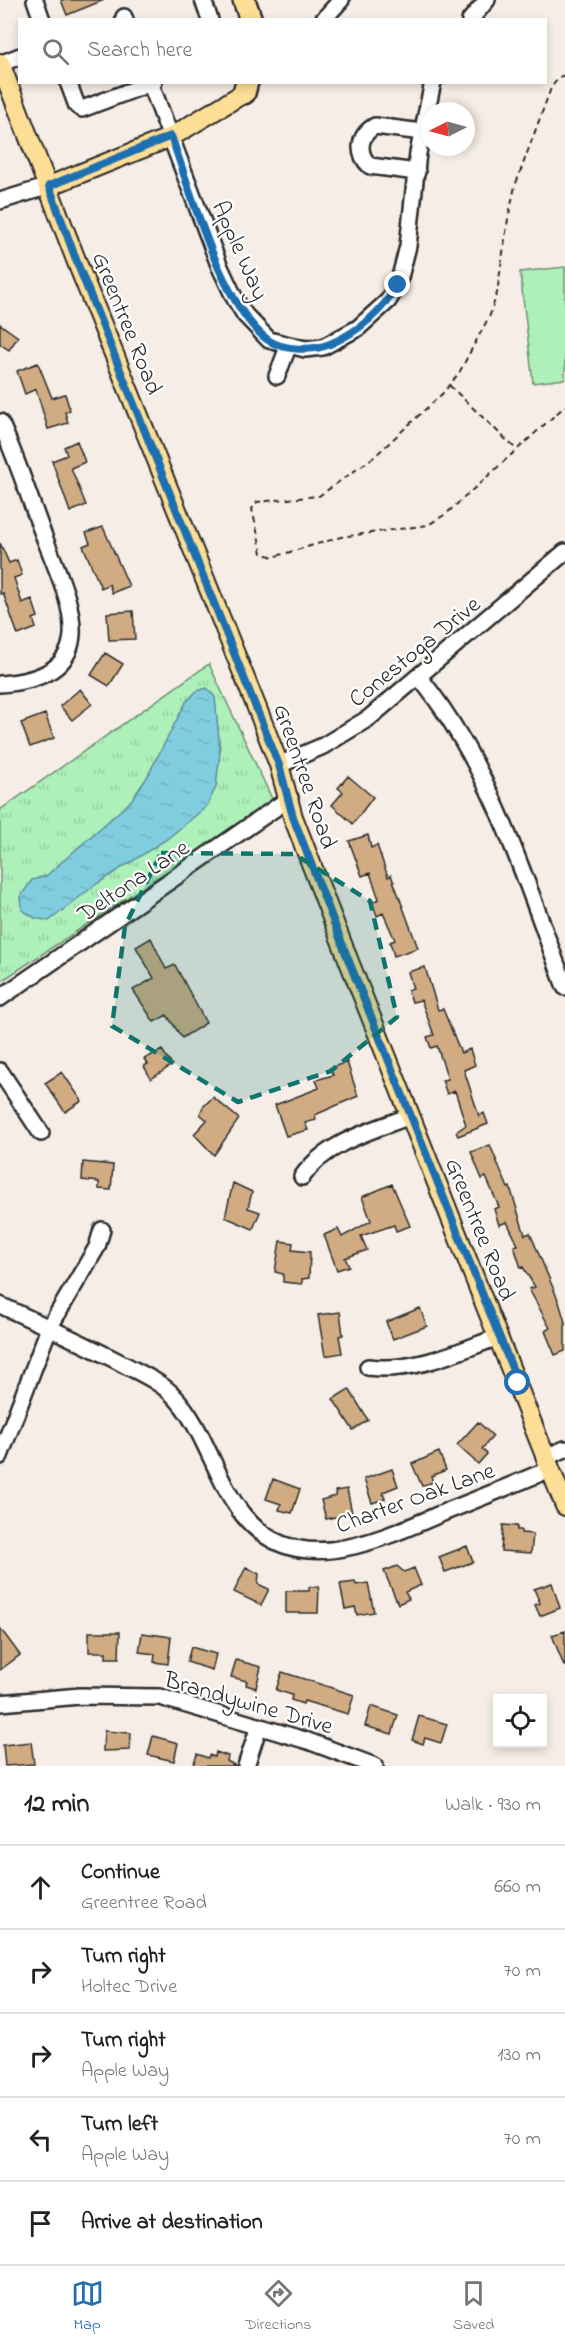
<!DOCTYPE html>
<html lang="en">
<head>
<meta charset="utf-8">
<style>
	:root { --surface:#fff; --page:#f2f2f2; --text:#222; --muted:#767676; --line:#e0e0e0; --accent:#1f6fb2 }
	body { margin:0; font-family:"Indie Flower",sans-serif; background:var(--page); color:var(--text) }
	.controls { position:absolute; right:18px; bottom:18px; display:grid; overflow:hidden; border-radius:0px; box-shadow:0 3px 9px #0003 }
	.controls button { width:54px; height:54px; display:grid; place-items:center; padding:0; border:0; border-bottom:2px solid var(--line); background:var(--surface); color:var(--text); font:30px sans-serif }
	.compass { position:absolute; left:421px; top:102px; width:54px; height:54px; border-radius:50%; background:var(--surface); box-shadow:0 3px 9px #0003; rotate:264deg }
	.stop { position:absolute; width:18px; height:18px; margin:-14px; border:4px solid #1f6fb2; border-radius:50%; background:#fff }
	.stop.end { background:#1f6fb2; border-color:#fff; box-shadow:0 2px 6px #0008 }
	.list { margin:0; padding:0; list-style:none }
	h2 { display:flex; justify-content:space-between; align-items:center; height:78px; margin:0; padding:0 24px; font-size:26px }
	h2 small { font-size:20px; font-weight:400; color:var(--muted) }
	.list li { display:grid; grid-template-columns:39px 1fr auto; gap:18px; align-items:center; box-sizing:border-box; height:84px; padding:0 24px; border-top:2px solid var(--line) }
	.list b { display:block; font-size:22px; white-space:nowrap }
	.list p { margin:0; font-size:20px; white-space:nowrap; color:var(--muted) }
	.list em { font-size:20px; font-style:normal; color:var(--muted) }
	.icon { flex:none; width:33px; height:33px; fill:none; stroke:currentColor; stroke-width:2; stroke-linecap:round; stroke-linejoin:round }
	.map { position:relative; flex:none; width:565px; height:1766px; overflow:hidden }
	.search { position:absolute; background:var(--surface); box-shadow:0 3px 9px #0003; left:18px; right:18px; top:18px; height:66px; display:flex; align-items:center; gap:15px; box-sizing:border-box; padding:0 21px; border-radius:0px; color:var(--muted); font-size:22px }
	.sheet { height:498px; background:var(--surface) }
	nav { display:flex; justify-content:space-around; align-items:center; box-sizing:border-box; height:84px; border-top:2px solid var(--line); background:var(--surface); font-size:16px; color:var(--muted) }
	nav a { display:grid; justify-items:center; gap:3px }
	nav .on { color:var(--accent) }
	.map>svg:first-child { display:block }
	.grass { fill:url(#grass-tufts); stroke:#6c8e72; stroke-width:1.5 }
	.pitch { fill:#adf0ba; stroke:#6c8e72; stroke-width:1.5 }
	.water { fill:url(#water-ripples); stroke:#5f8c98; stroke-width:1.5 }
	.building { fill:#d1ac83; stroke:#2b2b2b; stroke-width:1.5 }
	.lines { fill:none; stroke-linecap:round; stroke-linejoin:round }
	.minor-casing { stroke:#2b2b2b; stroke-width:20 }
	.major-casing { stroke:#2b2b2b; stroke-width:22 }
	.highway-casing { stroke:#2b2b2b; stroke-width:26 }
	.path { stroke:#2b2b2b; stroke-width:2; stroke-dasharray:6 4.5; stroke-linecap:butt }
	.minor { stroke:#fff; stroke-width:15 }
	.major { stroke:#fdde96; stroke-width:18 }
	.highway { stroke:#fdde96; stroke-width:21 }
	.route { stroke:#1f6fb2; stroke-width:8 }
	.marked { fill:#0f766e; fill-opacity:0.2; stroke:#0f766e; stroke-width:4.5; stroke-dasharray:12 8; stroke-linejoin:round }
	.labels { text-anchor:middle; stroke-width:4.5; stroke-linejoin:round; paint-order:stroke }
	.street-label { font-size:24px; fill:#2b2b2b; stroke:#fff }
</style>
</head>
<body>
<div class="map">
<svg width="565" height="1766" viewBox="0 0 565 1766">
	<defs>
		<pattern id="grass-tufts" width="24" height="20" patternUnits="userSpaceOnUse" patternTransform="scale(1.5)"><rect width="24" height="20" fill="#adf0ba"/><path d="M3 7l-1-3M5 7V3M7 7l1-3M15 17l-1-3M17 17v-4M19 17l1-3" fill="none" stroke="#95cea0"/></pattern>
		<pattern id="water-ripples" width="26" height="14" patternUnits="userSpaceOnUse" patternTransform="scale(1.5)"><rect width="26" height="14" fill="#81cde0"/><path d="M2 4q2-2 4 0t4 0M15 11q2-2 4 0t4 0" fill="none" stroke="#70b0c0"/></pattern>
	</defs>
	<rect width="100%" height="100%" fill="#f6eee6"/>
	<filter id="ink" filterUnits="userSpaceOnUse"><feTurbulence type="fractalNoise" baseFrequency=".0167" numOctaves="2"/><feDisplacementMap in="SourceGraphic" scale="12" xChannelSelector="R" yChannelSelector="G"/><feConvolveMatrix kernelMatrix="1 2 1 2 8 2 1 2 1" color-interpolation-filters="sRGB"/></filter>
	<g filter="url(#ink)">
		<path class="grass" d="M209,664L273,801L0,982V810Z"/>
		<path class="pitch" d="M565,267V379L533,383L520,272Z"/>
		<path class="water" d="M207,688L215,697L220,751L216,787L206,807L167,839L95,885L49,921L35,918L22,910L21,896L32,880L46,876L130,802L146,779L186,702L197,691Z"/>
		<path class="building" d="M61,0H104L67,15Z
			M0,324L18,337L9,350L0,344Z
			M38,363L52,398L65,394L70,410L65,412L68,423L48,429L36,389L25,394L17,371Z
			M77,441L85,462L71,468L86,505L70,512L52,461L67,455L64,447Z
			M103,527L129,586L112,593L109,584L101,588L83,546L90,543L86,533Z
			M0,543L9,563L17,560L22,575L14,578L22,603L32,599L38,617L33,619L36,628L18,635L3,593L0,594Z
			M133,611L135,639L109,640L107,613Z
			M105,653L123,664L109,686L91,675Z
			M80,689L92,704L72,720L60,706Z
			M45,714L54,738L30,747L21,723Z
			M348,776L373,797L353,824L332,805L343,792L338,788Z
			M368,835L371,848L377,845L388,877L391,875L418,948L394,956L390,942L395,940L383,913L377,916L372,902L379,899L370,873L362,876L349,841Z
			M151,938L166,969L175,965L206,1023L182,1038L167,1015L154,1022L133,990L154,978L136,947Z
			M425,967L438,1010L443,1009L461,1053L470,1049L475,1065L464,1070L479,1116L484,1113L488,1124L458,1136L456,1132L466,1125L455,1091L447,1094L442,1080L448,1079L437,1046L431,1048L427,1037L434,1035L421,1000L412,1002L408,990L413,989L408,972Z
			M162,1050L172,1065L151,1079L144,1066L148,1064L144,1059Z
			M347,1062L358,1096L315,1115L316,1120L305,1123L308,1130L286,1136L275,1105L319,1088L316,1080L333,1075L330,1068Z
			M62,1072L82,1101L65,1112L45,1083Z
			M213,1097L239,1119L214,1155L194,1134L207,1120L200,1114L203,1107Z
			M490,1145L508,1188L510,1187L525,1235L530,1233L559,1302L565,1322V1351L555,1355L545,1331L550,1328L529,1289L535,1287L523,1267L521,1268L514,1246L518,1245L507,1222L499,1225L494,1209L499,1207L486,1177L482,1179L471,1152Z
			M83,1162L113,1165L111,1190L99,1189V1182L82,1180Z
			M233,1183L252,1192L248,1208L260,1212L253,1229L225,1217Z
			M392,1184L410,1226L396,1231L394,1225L361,1236L367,1250L345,1258L349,1266L337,1270L324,1235L338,1229L342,1237L371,1221L362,1197Z
			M280,1241L293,1243L292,1250L310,1252L309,1278L302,1279V1284L283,1282V1274L275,1272Z
			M420,1308L427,1326L393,1339L386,1322Z
			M340,1312L343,1335L339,1336L342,1353L325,1356L318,1315Z
			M349,1389L368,1420L353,1430L333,1399Z
			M478,1422L493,1436L482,1449L487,1454L478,1464L457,1445Z
			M439,1452L446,1470L431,1476L433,1482L422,1486L412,1464Z
			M392,1469L398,1486L383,1492L385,1499L372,1503L364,1479Z
			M273,1479L300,1489L292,1513L279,1510L281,1504L266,1499Z
			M347,1489L352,1513L326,1519L321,1500L336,1496L335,1491Z
			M503,1525L517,1526V1530H521V1533L533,1534L531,1553L501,1551Z
			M467,1546L473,1562L445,1572L439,1557Z
			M397,1566L404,1572L414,1568L421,1585L405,1592L409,1599L398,1604L384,1571Z
			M246,1567L259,1574L258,1584L269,1589L261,1605L234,1592Z
			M355,1582L356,1585L368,1583L374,1612L357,1615L355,1607L345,1609L340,1584Z
			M552,1583L560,1608L540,1616L535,1605L540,1603L534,1589Z
			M309,1587H319L318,1613H286V1591H309Z
			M0,1628L20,1655L0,1670Z
			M565,1631V1666H564L552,1635Z
			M89,1632H120L119,1658H106V1652H89Z
			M142,1633L171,1637L168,1664L154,1662L155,1654L139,1652Z
			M191,1647L216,1654L212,1670L187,1662Z
			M236,1660L261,1667L256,1688L246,1685L247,1681L231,1677Z
			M282,1672L354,1695L348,1714L304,1701L303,1704L291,1700L292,1695L276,1690Z
			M371,1706L398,1715L392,1734L365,1726Z
			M419,1716L447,1724L441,1743L425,1738L423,1744L412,1740Z
			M104,1731L131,1733L130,1750L103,1751Z
			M153,1736L178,1743L174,1761L148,1755Z
			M31,1742L34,1764L5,1766L3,1745Z
			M216,1752L228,1756L227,1761L236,1766H193L197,1754L208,1758L209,1755L215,1757Z"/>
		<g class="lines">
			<defs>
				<path id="minor" d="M35,0L42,20
					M203,0L210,20
					M124,17L125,20
					M323,20L341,0
					M470,20L487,0
					M0,64L20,56
					M68,82L77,106L82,109L154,82
					M150,82L219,265L235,299L245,315L269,340L305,349L323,347L358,328L388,301L398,285L408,246L418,153L433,82
					M417,172L370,166C356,153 359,135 375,126L422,132
					M0,201L49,186
					M277,376L288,347
					M0,422C17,459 29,497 43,534C68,599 110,676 0,684
					M419,677C491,765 526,882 565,987
					M279,765L323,746L369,718L565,552
					M0,998L290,798
					M0,1071L41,1133
					M302,1177C326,1142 372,1131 410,1116
					M0,1305C41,1324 83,1343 123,1364C140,1373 159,1381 173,1395C205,1427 215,1481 244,1516C298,1582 383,1538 445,1512C480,1498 515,1484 550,1469
					M368,1367C412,1373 457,1352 498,1337
					M0,1456L49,1328L97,1247L102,1230
					M546,1457L565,1449
					M0,1703L80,1696L160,1697L308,1741L375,1766
					M246,1766L259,1726"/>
				<path id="major" d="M0,63L78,265L257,708L279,765L293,817L350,964L565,1506
					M49,186L171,137L244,93"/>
				<path id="highway" d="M244,0L251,20
					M244,93L247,82"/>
			</defs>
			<use href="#minor" class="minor-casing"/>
			<use href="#major" class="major-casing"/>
			<use href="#highway" class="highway-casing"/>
			<path class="path" d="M565,75L559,77L551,88L515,186L508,219L497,293L490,315L459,373L443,393L374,457L319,496L257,502L252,509L262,553L273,557L341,537L428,525L446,514L565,406
				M449,385L516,449"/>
			<use href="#minor" class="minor"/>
			<use href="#major" class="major"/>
			<use href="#highway" class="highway"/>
		</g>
	</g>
	<g class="lines" filter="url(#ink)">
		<path class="route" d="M398,285C382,311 358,332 330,344C313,351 284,351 268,340C221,306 191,191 171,136L49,186L78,265L279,765L293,817L350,964L518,1383"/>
	</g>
	<path class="marked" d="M161,853L294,854L370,901L397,1017L331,1071L238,1102L112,1026L125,926Z"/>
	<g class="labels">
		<g class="street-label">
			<text transform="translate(241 250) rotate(66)" y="8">Apple Way</text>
			<text transform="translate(128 323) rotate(68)" y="8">Greentree Road</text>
			<text transform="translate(414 651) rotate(-39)" y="8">Conestoga Drive</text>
			<text transform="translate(306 776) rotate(71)" y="8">Greentree Road</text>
			<text transform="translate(133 880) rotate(-34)" y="8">Deltona Lane</text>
			<text transform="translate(481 1229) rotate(68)" y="8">Greentree Road</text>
			<text transform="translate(415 1497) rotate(-20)" y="8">Charter Oak Lane</text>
			<text transform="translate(249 1702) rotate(16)" y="8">Brandywine Drive</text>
		</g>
	</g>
</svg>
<div class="controls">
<button><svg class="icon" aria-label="locate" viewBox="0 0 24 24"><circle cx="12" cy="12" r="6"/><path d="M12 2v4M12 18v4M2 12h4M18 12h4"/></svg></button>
</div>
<svg class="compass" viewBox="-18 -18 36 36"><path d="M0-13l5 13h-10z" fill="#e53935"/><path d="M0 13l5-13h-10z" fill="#767676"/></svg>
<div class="stop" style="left:518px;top:1383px"></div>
<div class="stop end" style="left:398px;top:285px"></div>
<div class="search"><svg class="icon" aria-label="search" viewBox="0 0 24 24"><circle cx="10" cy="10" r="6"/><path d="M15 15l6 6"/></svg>Search here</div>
</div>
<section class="sheet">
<h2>12 min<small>Walk · 930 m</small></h2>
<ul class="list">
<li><svg class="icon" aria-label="ahead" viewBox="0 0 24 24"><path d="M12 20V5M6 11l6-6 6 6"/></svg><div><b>Continue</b><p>Greentree Road</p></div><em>660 m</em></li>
<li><svg class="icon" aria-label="right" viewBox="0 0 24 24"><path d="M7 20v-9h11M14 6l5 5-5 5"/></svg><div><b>Turn right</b><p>Holtec Drive</p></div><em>70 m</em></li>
<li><svg class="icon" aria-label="right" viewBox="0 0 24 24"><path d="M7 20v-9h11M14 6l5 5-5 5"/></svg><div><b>Turn right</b><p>Apple Way</p></div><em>130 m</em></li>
<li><svg class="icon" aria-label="left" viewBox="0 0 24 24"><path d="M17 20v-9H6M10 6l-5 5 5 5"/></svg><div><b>Turn left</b><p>Apple Way</p></div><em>70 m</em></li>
<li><svg class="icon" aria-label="arrive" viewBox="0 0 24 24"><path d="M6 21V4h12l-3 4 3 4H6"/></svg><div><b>Arrive at destination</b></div></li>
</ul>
</section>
<nav>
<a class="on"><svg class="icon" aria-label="map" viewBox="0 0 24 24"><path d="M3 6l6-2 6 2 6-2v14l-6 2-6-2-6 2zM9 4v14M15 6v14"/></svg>Map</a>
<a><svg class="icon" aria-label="directions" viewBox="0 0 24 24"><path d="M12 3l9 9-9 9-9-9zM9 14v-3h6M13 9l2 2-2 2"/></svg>Directions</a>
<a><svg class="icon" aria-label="saved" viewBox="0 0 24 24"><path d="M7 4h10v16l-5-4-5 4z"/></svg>Saved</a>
</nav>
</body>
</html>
